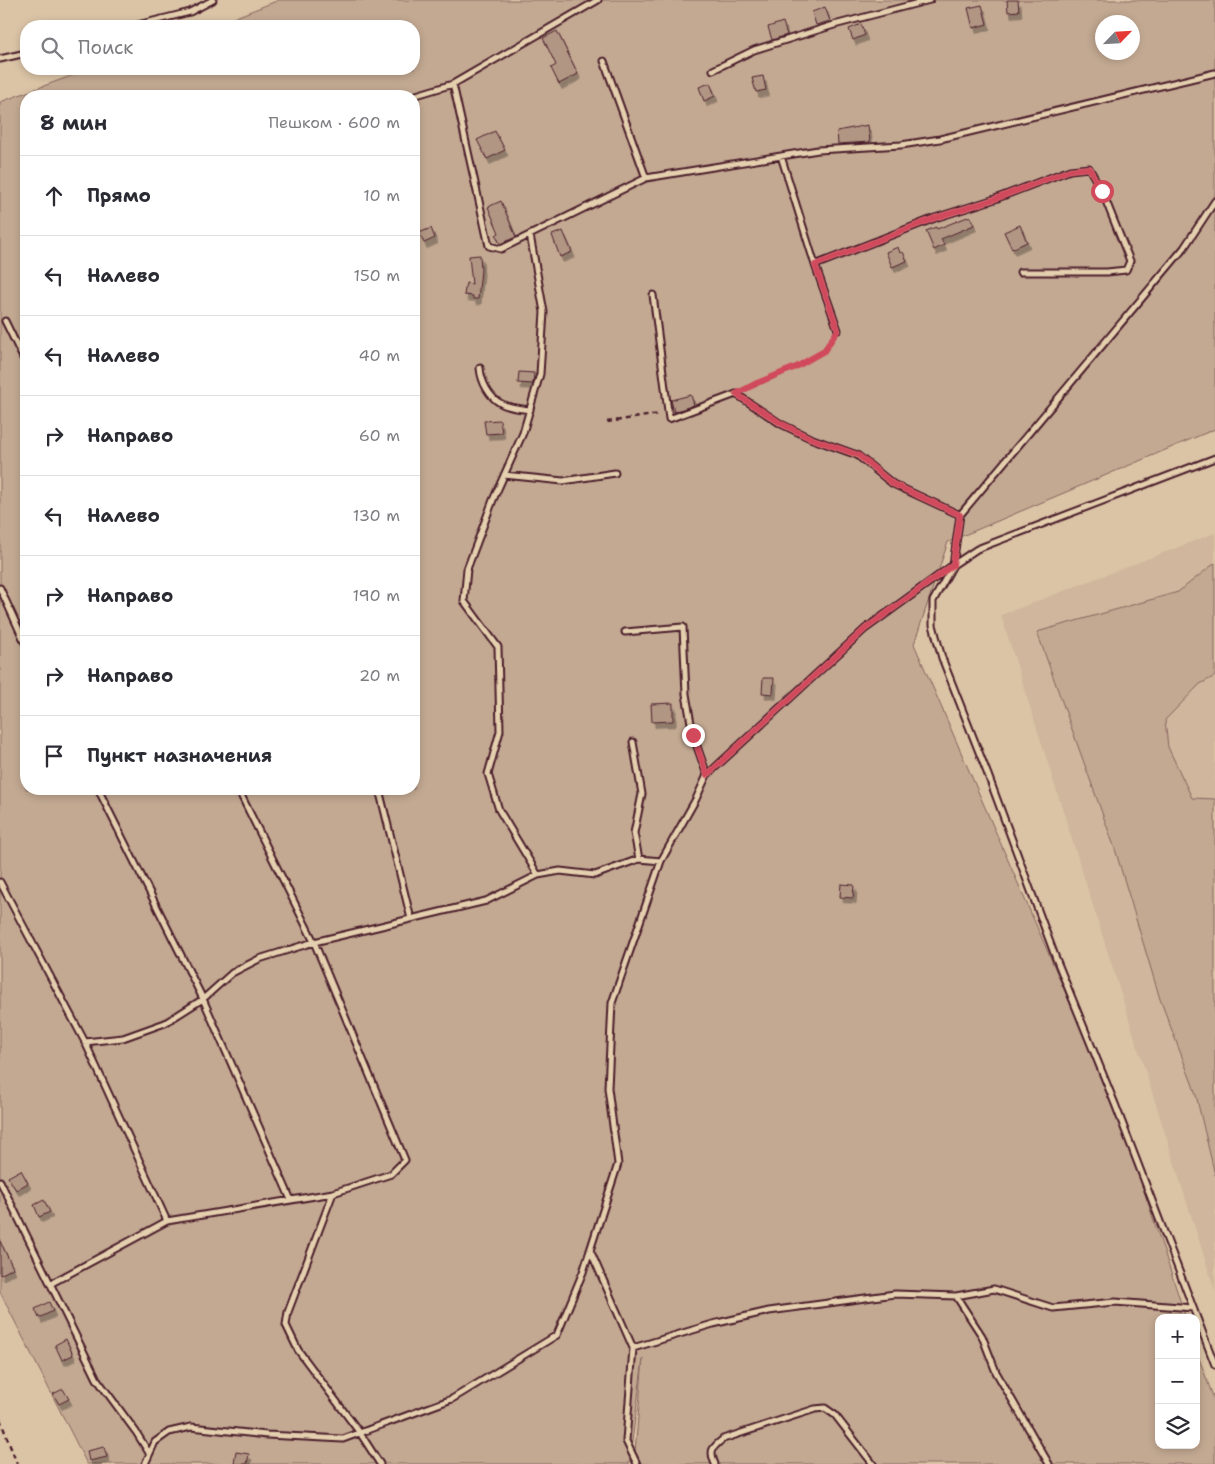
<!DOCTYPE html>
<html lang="ru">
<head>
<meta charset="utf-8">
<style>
	:root { --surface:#fff; --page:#f2f2f3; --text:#2b2b33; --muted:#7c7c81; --line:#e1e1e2 }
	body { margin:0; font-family:"Shantell Sans",sans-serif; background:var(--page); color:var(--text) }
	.controls { position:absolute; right:15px; bottom:15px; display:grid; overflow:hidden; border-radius:10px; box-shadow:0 2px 8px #0003 }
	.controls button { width:45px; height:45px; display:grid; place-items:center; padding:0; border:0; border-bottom:1px solid var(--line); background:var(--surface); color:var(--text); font:25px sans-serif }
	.compass { position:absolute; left:1095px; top:15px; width:45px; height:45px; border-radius:50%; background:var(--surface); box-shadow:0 2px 8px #0003; rotate:65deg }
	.stop { position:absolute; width:15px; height:15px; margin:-11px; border:4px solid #d1495b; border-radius:50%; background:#fff }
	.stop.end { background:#d1495b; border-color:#fff; box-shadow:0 1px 5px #0008 }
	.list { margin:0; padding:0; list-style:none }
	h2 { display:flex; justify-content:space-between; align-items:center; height:65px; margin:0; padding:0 20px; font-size:21px }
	h2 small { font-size:16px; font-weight:400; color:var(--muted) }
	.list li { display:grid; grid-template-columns:32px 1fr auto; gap:15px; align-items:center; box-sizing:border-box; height:80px; padding:0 20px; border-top:1px solid var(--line) }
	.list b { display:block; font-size:19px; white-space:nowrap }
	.list em { font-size:16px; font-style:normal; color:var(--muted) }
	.icon { flex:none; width:28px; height:28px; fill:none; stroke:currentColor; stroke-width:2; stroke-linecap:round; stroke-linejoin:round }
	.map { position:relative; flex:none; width:1215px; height:1464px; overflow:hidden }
	.search { position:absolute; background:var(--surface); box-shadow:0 2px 8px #0003; left:20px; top:20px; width:400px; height:55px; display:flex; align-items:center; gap:12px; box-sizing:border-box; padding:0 18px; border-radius:20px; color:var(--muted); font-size:19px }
	.panel { position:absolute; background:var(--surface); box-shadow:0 2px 8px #0003; left:20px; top:90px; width:400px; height:705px; border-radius:20px }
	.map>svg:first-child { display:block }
	.built { fill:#cfb69c }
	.green { fill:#c3a992; stroke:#86645e; fill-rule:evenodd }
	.building { fill:#b29684; stroke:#4a1f2b; filter:url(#shadow) }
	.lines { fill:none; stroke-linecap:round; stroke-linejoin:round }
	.service-casing { stroke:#4a1f2b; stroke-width:9 }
	.path { stroke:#4a1f2b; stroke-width:2.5; stroke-dasharray:5 4; stroke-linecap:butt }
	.service { stroke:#e4cfae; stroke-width:5 }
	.route { stroke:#d1495b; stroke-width:6 }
</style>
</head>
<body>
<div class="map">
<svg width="1215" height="1464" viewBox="0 0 1215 1464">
	<defs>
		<filter id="shadow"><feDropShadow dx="3" dy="5.5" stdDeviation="0" flood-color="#0004"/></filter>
	</defs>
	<rect width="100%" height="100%" fill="#dbc4a6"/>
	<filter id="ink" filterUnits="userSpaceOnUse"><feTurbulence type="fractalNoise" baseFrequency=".02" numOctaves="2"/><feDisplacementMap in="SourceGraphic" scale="10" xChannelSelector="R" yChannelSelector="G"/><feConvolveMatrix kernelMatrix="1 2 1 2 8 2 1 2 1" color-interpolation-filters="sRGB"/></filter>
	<g filter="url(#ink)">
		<path class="built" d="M1215,533V1291L1001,615Z"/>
		<path class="green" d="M279,0H1215V429L948,542L914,644L1120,1118L1186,1318H1159V1445H1196V1350L1215,1402V1464H634L643,1359L629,1464H87L0,1292V102L90,69H414V26H213ZM1102,22H1132V52H1102ZM26,96H414V789H26Z
			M1215,563V676L1200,684L1165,720L1168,747L1192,798L1215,799V1175L1195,1091L1160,999L1115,849L1037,632L1178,592Z"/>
		<path class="building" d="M1007,0H1018L1019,11L1008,12Z
			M982,5L987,24L973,28L968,8Z
			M825,7L830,21L816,25L812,12Z
			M783,22L787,35L772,40L768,27Z
			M861,24L865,35L853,40L849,29Z
			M557,31L578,74L559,84L551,68L556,65L543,38Z
			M763,76L766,90L756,92L752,78Z
			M710,83L715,96L704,101L699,87Z
			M868,125L870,142L838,144L837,131Z
			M495,131L505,150L487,159L477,140Z
			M501,201L516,237L500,244L496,235L499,233L488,207Z
			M970,216L974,225L941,239L944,245L934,250L926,231L936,227L937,229Z
			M1020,225L1027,242L1012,249L1004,232Z
			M431,228L435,238L424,243L419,233Z
			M563,231L572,252L560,257L552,235Z
			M898,247L900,253L903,252L907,261L892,267L886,252Z
			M480,255L481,270L478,299H473V296L464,295L466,283L472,284L469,256Z
			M519,372L534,373L533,384L518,383Z
			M691,395L694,405L674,412L671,400Z
			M500,420L502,433L486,434L484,421Z
			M763,678H774L773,694L762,693Z
			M673,703V721L652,722L651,704Z
			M841,884L854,885L853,898L840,897Z
			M21,1170L28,1183L16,1190L8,1177Z
			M44,1200L50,1212L39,1217L34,1205Z
			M0,1241L13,1268L0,1275Z
			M49,1302L53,1311L39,1318L35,1309Z
			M66,1339L73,1355L62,1360L55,1345Z
			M63,1389L69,1399L59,1404L53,1394Z
			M104,1447L107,1457L89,1461L87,1451Z
			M236,1452L249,1454L247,1464H234Z"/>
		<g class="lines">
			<defs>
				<path id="service" d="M133,26L190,12L213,0
					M0,59L26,53
					M604,61L646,178
					M713,70L754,50L834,25L930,0
					M453,84L489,246L501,249L646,178L818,150L901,145L940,139L1215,73
					M413,96L453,84L598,0
					M781,156L815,265L838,330
					M530,235L544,312L540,374L523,433L493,500L467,569L464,601L498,647L500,731L488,774L499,810L538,875
					M815,265L935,218L995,199L1070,170L1089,168L1102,191L1130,261L1126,270L1107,272H1020
					M653,295L669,419L736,394L781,424L810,438L857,455L893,484L960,515
					M5,321L26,364
					M480,368C481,381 489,398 502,404C510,408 522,409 530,410
					M1215,458L977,549L953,565L933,601V625L942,658L988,775L1055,956L1115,1104L1215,1365
					M504,475L563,481L615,473
					M0,588L26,645
					M625,632L683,627L686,694L693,735L707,775
					M633,742L642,794L634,833L639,859L661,861
					M98,789L203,999L291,1200
					M379,789L411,919
					M0,882L85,1042L167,1221
					M85,1042L123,1038L165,1023L203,999L232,973L259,959L314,942L486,901L538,875L560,871L595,875L639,859
					M0,1181L97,1379L136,1432L149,1453
					M333,1193L288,1312L286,1325L298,1350L360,1433L380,1464
					M590,1250L633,1348L626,1441L637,1464
					M50,1284L167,1221L333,1193L391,1174L405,1160L314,942L238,789
					M956,1296L994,1289L1053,1308L1115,1302L1193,1308
					M633,1348L713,1324L769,1311L895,1294L956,1296L982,1336L996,1372L1049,1464
					M145,1464L155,1442L169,1432L191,1427L267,1435L343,1439L452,1399L557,1335L583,1272L618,1164L608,1088L612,1003L661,861L696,799L707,775L865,629L953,565L960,515L1184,248L1215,201
					M715,1464C709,1450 712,1448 723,1439L815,1409L825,1408L835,1415L873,1464"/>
			</defs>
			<use href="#service" class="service-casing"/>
			<path class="path" d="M744,390L796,367L824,351L834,336
				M607,422L660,414
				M0,1419L17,1464"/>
			<use href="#service" class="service"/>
		</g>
	</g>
	<g class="lines" filter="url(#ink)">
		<path class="route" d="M693,735L707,775L865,629L953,565L960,515L893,484L858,455L810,438L782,424L736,394L757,383L796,367L824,351L838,330L815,265L935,218L995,199L1070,170L1089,168L1102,191"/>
	</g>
</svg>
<div class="controls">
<button>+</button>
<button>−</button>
<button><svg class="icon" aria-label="layers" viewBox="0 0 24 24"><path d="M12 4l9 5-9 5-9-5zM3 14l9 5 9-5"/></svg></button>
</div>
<svg class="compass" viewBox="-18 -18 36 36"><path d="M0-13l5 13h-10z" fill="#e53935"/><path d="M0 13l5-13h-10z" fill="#7c7c81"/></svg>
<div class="stop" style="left:1102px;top:191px"></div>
<div class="stop end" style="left:693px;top:735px"></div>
<div class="search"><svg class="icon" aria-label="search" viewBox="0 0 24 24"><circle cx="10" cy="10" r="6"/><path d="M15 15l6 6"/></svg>Поиск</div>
<section class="panel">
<h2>8 мин<small>Пешком · 600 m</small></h2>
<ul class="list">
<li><svg class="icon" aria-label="ahead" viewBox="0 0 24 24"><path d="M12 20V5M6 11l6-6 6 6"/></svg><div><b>Прямо</b></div><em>10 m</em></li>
<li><svg class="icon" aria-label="left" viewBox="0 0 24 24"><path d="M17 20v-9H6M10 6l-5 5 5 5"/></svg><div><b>Налево</b></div><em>150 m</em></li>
<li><svg class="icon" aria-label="left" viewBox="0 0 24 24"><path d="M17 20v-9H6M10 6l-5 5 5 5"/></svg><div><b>Налево</b></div><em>40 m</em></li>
<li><svg class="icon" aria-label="right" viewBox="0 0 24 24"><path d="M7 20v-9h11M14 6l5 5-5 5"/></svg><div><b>Направо</b></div><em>60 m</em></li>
<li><svg class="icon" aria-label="left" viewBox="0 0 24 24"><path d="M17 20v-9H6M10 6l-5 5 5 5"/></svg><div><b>Налево</b></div><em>130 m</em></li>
<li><svg class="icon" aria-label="right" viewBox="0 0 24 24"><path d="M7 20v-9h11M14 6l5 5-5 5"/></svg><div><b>Направо</b></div><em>190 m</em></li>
<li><svg class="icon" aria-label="right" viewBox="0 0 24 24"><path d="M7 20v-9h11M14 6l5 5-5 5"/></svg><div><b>Направо</b></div><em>20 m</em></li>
<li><svg class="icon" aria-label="arrive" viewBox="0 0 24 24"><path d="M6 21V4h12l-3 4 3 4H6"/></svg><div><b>Пункт назначения</b></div></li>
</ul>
</section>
</div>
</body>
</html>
